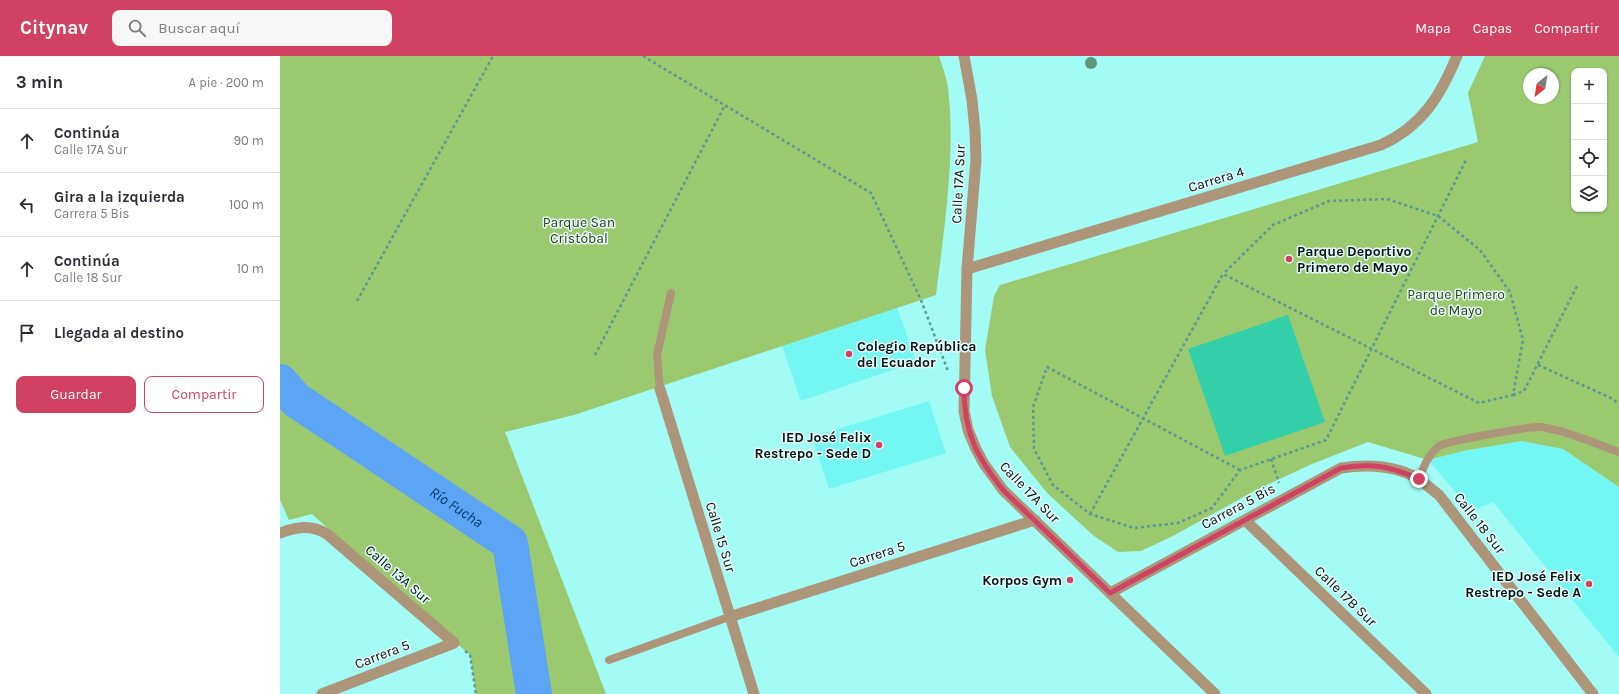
<!DOCTYPE html>
<html lang="es">
<head>
<meta charset="utf-8">
<style>
	:root { --surface:#fff; --page:#f7f7f7; --text:#2b2b33; --muted:#7c7c81; --line:#e1e1e2; --accent:#d14161 }
	body { margin:0; font-family:Karla,sans-serif; background:var(--page); color:var(--text) }
	.controls { position:absolute; right:12px; top:12px; display:grid; overflow:hidden; border-radius:8px; box-shadow:0 1px 3px #0004 }
	.controls button { width:36px; height:36px; display:grid; place-items:center; padding:0; border:0; border-bottom:1px solid var(--line); background:var(--surface); color:var(--text); font:20px sans-serif }
	.compass { position:absolute; left:1243px; top:12px; width:36px; height:36px; border-radius:50%; background:var(--surface); box-shadow:0 1px 3px #0004; rotate:210deg }
	.stop { position:absolute; width:12px; height:12px; margin:-9px; border:3px solid #d14161; border-radius:50%; background:#fff }
	.stop.end { background:#d14161; border-color:#fff; box-shadow:0 1px 4px #0008 }
	.list { margin:0; padding:0; list-style:none }
	h2 { display:flex; justify-content:space-between; align-items:center; height:52px; margin:0; padding:0 16px; font-size:17px }
	h2 small { font-size:13px; font-weight:400; color:var(--muted) }
	.list li { display:grid; grid-template-columns:26px 1fr auto; gap:12px; align-items:center; box-sizing:border-box; height:64px; padding:0 16px; border-top:1px solid var(--line) }
	.list b { display:block; font-size:15px; white-space:nowrap }
	.list p { margin:0; font-size:13px; white-space:nowrap; color:var(--muted) }
	.list em { font-size:13px; font-style:normal; color:var(--muted) }
	.actions { display:flex; gap:8px; padding:12px 16px }
	.actions a { flex:1; padding:9px 0; border:1px solid var(--accent); border-radius:8px; text-align:center; font-size:14px; color:var(--accent) }
	.actions .main { background:var(--accent); color:#fff }
	.icon { flex:none; width:22px; height:22px; fill:none; stroke:currentColor; stroke-width:2; stroke-linecap:round; stroke-linejoin:round }
	.map { position:relative; flex:none; width:1339px; height:638px; overflow:hidden }
	header { display:flex; align-items:center; gap:24px; box-sizing:border-box; height:56px; padding:0 20px; background:var(--accent); color:#fff }
	header strong { font-size:19px }
	nav { display:flex; gap:22px; margin-inline-start:auto; font-size:14px }
	.search { width:280px; height:36px; background:var(--page); display:flex; align-items:center; gap:10px; box-sizing:border-box; padding:0 14px; border-radius:8px; color:var(--muted); font-size:15px }
	main { display:flex }
	aside { flex:1; background:var(--surface) }
	.map>svg:first-child { display:block }
	.built { fill:#74f7f2 }
	.green { fill:#9ac970; fill-rule:evenodd }
	.lines { fill:none; stroke-linecap:round; stroke-linejoin:round }
	.river { stroke:#5ba5f4; stroke-width:36 }
	.building { fill:#33cfa9 }
	.path { stroke:#5e9895; stroke-width:2.5; stroke-dasharray:3 3; stroke-linecap:butt }
	.service { stroke:#ad957a; stroke-width:8 }
	.minor { stroke:#ad957a; stroke-width:11 }
	.tertiary { stroke:#ad957a; stroke-width:11 }
	.tree { fill:#61947c }
	.route { stroke:#d14161; stroke-width:5 }
	.poi-dot { fill:#d14161; stroke:#e6faf9; stroke-width:1.5 }
	.labels { text-anchor:middle; stroke-width:3; stroke-linejoin:round; paint-order:stroke }
	.street-label { font-size:14px; fill:#001212; stroke:#e6faf9 }
	.park-label { font-size:14px; fill:#2b3f18; stroke:#e6faf9 }
	.poi-label { font-size:14px; font-weight:bold; fill:#001212; stroke:#e6faf9; text-anchor:end }
	.water-label { font-size:15px; font-style:italic; fill:#00396a; stroke:#e6faf9 }
</style>
</head>
<body>
<header>
<strong>Citynav</strong>
<div class="search"><svg class="icon" aria-label="search" viewBox="0 0 24 24"><circle cx="10" cy="10" r="6"/><path d="M15 15l6 6"/></svg>Buscar aquí</div>
<nav><a>Mapa</a><a>Capas</a><a>Compartir</a></nav>
</header>
<main>
<aside>
<h2>3 min<small>A pie · 200 m</small></h2>
<ul class="list">
<li><svg class="icon" aria-label="ahead" viewBox="0 0 24 24"><path d="M12 20V5M6 11l6-6 6 6"/></svg><div><b>Continúa</b><p>Calle 17A Sur</p></div><em>90 m</em></li>
<li><svg class="icon" aria-label="left" viewBox="0 0 24 24"><path d="M17 20v-9H6M10 6l-5 5 5 5"/></svg><div><b>Gira a la izquierda</b><p>Carrera 5 Bis</p></div><em>100 m</em></li>
<li><svg class="icon" aria-label="ahead" viewBox="0 0 24 24"><path d="M12 20V5M6 11l6-6 6 6"/></svg><div><b>Continúa</b><p>Calle 18 Sur</p></div><em>10 m</em></li>
<li><svg class="icon" aria-label="arrive" viewBox="0 0 24 24"><path d="M6 21V4h12l-3 4 3 4H6"/></svg><div><b>Llegada al destino</b></div></li>
</ul>
<div class="actions"><a class="main">Guardar</a><a>Compartir</a></div>
</aside>
<div class="map">
<svg width="1339" height="638" viewBox="0 0 1339 638">
	<rect width="100%" height="100%" fill="#a3fbf6"/>
	<path class="built" d="M617,251L636,306L521,345L502,290Z
		M649,345L666,397L549,433L532,381Z
		M1242,385L1283,393L1339,431V601L1213,446L1192,455L1148,404L1183,395Z"/>
	<path class="green" d="M0,0H659C662,10 667,22 668,32C676,98 664,173 656,239L294,359L225,376L326,638H196L190,599L32,458L9,464L0,444Z
		M1205,0H1339V431L1283,393L1242,385L1183,395L1148,404L1088,386L1032,408L976,434L893,480L861,495L838,496L814,480L768,438L730,391L712,340L705,294L714,240L720,229L1198,86L1188,37ZM1294,15H1324V153H1294ZM1249,18H1273V42H1249Z"/>
	<g class="lines">
		<path class="river" id="s1" d="M0,326L16,344L230,487L254,638"/>
	</g>
	<path class="building" d="M1008,259L1045,366L945,400L908,293Z"/>
	<g class="lines">
		<path class="path" d="M363,0L591,137L641,244L668,315
			M77,245L213,0
			M315,299L445,49
			M1258,309L1331,342L1339,348
			M1233,339L1244,335L1297,230
			M991,403L999,427
			M960,414L767,311L753,351L754,393L773,429L810,458L854,472L898,467L932,452L960,414L1046,384L1186,104
			M810,458L943,218L1199,347L1233,339L1243,284L1230,236L1200,194L1158,160L1107,143L1049,145L993,169L943,218
			M185,595L190,599L196,638"/>
		<path class="service" d="M380,333L377,299L391,237
			M1139,423C1144,410 1148,399 1159,390C1167,385 1251,370 1261,371C1288,375 1313,387 1339,396
			M329,604L449,561"/>
		<path class="minor" d="M687,213L1101,89C1142,70 1160,41 1177,0
			M380,333L474,638
			M965,464L1146,638
			M0,477C16,471 31,468 47,478L174,587L42,638
			M830,537L1061,412C1088,408 1115,409 1139,423C1146,428 1152,434 1159,439L1313,638
			M449,561L755,464"/>
		<path class="tertiary" d="M684,0L692,44L695,75L696,104L687,213L684,355L688,374L696,393L704,408L723,434L935,638"/>
	</g>
	<circle class="tree" cx="811" cy="7" r="6"/>
	<g class="lines">
		<path class="route" d="M684,332C684,376 696,400 723,434L830,537L1061,412C1093,407 1109,410 1139,423"/>
	</g>
	<g class="poi-dot">
		<circle cx="1009" cy="203" r="4"/>
		<circle cx="569" cy="298" r="4"/>
		<circle cx="599" cy="389" r="4"/>
		<circle cx="790" cy="524" r="4"/>
		<circle cx="1309" cy="528" r="4"/>
	</g>
	<g class="labels">
		<g class="street-label">
			<text transform="translate(936 123) rotate(-17)" y="5">Carrera 4</text>
			<text transform="translate(678 128) rotate(-87)" y="5">Calle 17A Sur</text>
			<text transform="translate(750 436) rotate(46)" y="5">Calle 17A Sur</text>
			<text transform="translate(958 450) rotate(-28)" y="5">Carrera 5 Bis</text>
			<text transform="translate(1200 467) rotate(52)" y="5">Calle 18 Sur</text>
			<text transform="translate(441 481) rotate(73)" y="5">Calle 15 Sur</text>
			<text transform="translate(597 498) rotate(-18)" y="5">Carrera 5</text>
			<text transform="translate(118 518) rotate(41)" y="5">Calle 13A Sur</text>
			<text transform="translate(1066 540) rotate(44)" y="5">Calle 17B Sur</text>
			<text transform="translate(102 598) rotate(-21)" y="5">Carrera 5</text>
		</g>
		<g class="park-label">
			<text x="299" y="171">Parque San<tspan x="299" dy="16">Cristóbal</tspan></text>
			<text x="1176" y="243">Parque Primero<tspan x="1176" dy="16">de Mayo</tspan></text>
		</g>
		<g class="poi-label">
			<text x="1017" y="200" text-anchor="start">Parque Deportivo<tspan x="1017" dy="16">Primero de Mayo</tspan></text>
			<text x="577" y="295" text-anchor="start">Colegio República<tspan x="577" dy="16">del Ecuador</tspan></text>
			<text x="591" y="386">IED José Felix<tspan x="591" dy="16">Restrepo - Sede D</tspan></text>
			<text x="1301" y="525">IED José Felix<tspan x="1301" dy="16">Restrepo - Sede A</tspan></text>
			<text x="782" y="529">Korpos Gym</text>
		</g>
		<g class="water-label">
			<text dy="5" stroke="none"><textPath href="#s1" startOffset="217">Río Fucha</textPath></text>
		</g>
	</g>
</svg>
<div class="controls">
<button>+</button>
<button>−</button>
<button><svg class="icon" aria-label="locate" viewBox="0 0 24 24"><circle cx="12" cy="12" r="6"/><path d="M12 2v4M12 18v4M2 12h4M18 12h4"/></svg></button>
<button><svg class="icon" aria-label="layers" viewBox="0 0 24 24"><path d="M12 4l9 5-9 5-9-5zM3 14l9 5 9-5"/></svg></button>
</div>
<svg class="compass" viewBox="-18 -18 36 36"><path d="M0-13l5 13h-10z" fill="#e53935"/><path d="M0 13l5-13h-10z" fill="#7c7c81"/></svg>
<div class="stop" style="left:684px;top:332px"></div>
<div class="stop end" style="left:1139px;top:423px"></div>
</div>
</main>
</body>
</html>
